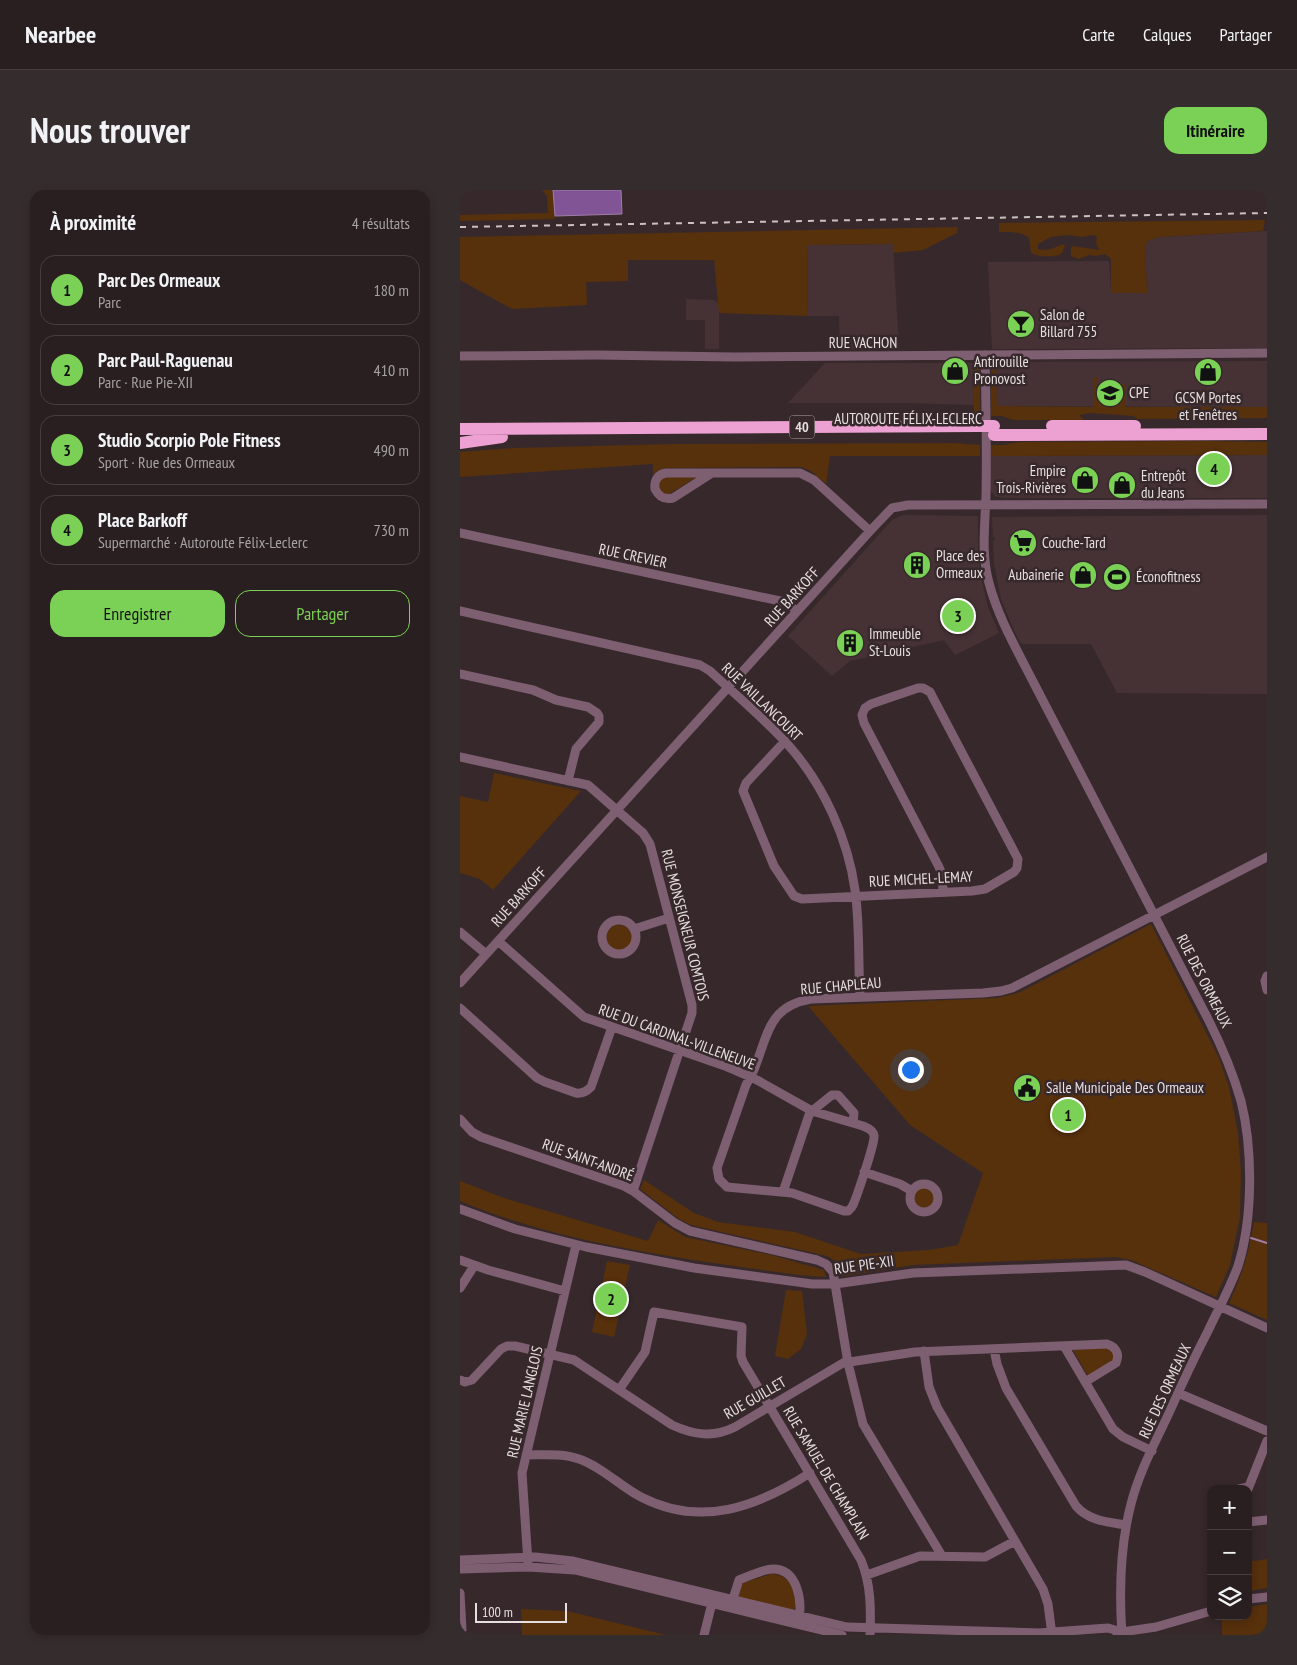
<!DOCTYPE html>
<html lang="fr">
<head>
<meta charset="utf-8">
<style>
	:root { --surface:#291f20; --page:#352c2d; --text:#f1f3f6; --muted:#a5a2a5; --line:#453d3e; --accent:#7bd155 }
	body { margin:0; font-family:"PT Sans Narrow",sans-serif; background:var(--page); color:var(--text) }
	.controls { position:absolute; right:15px; bottom:15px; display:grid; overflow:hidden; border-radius:10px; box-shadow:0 2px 8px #0003 }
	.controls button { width:45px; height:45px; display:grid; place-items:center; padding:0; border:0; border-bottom:1px solid var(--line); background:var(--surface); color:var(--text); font:25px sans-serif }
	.scale { position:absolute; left:15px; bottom:12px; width:92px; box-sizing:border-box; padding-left:5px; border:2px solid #e7dedf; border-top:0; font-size:14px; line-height:18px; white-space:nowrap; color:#e7dedf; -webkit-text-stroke:4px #37292b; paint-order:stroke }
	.you { position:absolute; left:450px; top:879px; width:18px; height:18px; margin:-12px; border:4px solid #fff; border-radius:50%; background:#1a73e8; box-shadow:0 0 0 8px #1a73e833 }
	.badge { display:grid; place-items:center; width:32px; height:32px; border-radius:50%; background:var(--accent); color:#111; font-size:16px; font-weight:700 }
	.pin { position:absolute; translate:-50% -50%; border:2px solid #fff; box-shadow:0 1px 5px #0006 }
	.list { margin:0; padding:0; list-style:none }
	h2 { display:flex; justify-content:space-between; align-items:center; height:65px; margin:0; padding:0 20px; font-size:21px }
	h2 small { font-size:16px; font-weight:400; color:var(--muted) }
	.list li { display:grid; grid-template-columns:32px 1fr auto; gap:15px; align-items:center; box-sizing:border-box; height:70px; margin:0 10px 10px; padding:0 10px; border:1px solid var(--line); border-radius:15px }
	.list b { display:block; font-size:19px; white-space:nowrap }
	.list p { margin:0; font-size:16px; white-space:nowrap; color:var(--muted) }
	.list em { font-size:16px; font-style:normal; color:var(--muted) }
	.actions { display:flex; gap:10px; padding:15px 20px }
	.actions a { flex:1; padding:11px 0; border:1px solid var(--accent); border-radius:15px; text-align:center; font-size:18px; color:var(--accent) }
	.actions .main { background:var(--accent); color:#111 }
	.icon { flex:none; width:28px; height:28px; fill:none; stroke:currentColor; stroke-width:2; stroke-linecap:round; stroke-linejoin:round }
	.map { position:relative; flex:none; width:807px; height:1445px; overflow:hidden; border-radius:15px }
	header { display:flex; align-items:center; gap:30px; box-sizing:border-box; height:70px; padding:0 25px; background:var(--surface); border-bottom:1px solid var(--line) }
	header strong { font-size:24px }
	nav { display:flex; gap:28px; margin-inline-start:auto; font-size:18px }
	.intro { display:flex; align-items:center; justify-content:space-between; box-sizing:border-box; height:120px; padding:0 30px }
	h1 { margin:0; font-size:35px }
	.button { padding:12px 22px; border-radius:15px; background:var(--accent); color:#111; font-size:18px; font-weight:700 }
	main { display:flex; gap:30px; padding:0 30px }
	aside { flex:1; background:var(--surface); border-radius:15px; box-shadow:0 2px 8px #0003 }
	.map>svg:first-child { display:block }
	.built { fill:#463235 }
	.green { fill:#57300c }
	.water { fill:#815595; stroke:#a07eab }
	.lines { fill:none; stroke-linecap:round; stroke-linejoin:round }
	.stream { stroke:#a07eab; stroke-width:2 }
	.minor { stroke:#7e5f72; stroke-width:9 }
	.highway { stroke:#eda1d2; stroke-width:12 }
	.rail { stroke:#cbc1c2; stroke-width:2; stroke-dasharray:6 6; stroke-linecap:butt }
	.highway-bridge { stroke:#eda1d2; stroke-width:12 }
	.labels { text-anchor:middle; stroke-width:5; stroke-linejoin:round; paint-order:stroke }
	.shield { fill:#37292b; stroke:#b2a8a9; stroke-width:1 }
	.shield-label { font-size:14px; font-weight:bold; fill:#e7dedf }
	.poi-label { font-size:15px; fill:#e7dedf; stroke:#37292b; text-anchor:start }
	.street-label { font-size:15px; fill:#e7dedf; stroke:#37292b }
</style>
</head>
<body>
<header>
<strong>Nearbee</strong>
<nav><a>Carte</a><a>Calques</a><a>Partager</a></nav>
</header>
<div class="intro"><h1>Nous trouver</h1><a class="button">Itinéraire</a></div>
<main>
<aside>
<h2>À proximité<small>4 résultats</small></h2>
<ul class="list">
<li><span class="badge">1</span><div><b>Parc Des Ormeaux</b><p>Parc</p></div><em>180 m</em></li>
<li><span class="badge">2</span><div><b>Parc Paul-Raguenau</b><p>Parc · Rue Pie-XII</p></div><em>410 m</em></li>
<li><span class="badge">3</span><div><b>Studio Scorpio Pole Fitness</b><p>Sport · Rue des Ormeaux</p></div><em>490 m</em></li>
<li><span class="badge">4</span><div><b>Place Barkoff</b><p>Supermarché · Autoroute Félix-Leclerc</p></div><em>730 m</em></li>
</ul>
<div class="actions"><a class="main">Enregistrer</a><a>Partager</a></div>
</aside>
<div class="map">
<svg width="807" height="1445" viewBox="0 0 807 1445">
	<rect width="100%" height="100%" fill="#37292b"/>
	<path class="built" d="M807,41V158L532,159L528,72L649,71L651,103L687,102L685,56L689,50L700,47Z
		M433,54L439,159H380L379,126H348L347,55Z
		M226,109L254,110L259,114V159H245V130H226Z
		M807,171V217L537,216L536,172Z
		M365,173H513L514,215L447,213H328Z
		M807,265V308H542L535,306L531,301V266Z
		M443,325L518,326V362L522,391L528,417L539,443L495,465L484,450L390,471L372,486L328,446L432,330Z
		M807,325V504L657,503L631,454H561L553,438L541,409L534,374L533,351L534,350L535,347H533L532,327Z"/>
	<path class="green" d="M82,0H93L95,29L0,31V25L88,23L87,6Z
		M805,30L803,41L700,47L689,50L685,56L687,103H651V69L645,64L635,66L629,65L619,69L611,66V58L613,56L639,60L636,52L637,46L633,45L622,47L607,45L591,47L578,54V59C588,62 595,57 603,54L605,55C604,59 603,63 599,65C593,67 576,67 571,63L569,48C560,41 550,42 539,42V33Z
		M498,37L497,43L463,60L433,63V54L347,55L348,126L259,123L254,70H168V91L126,92L127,115L52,119L0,90V47Z
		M531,172H536L537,216L634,217V187H637L636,207H642V203H659V194H665V217H807V228L678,229L673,226L630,223L619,225L624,230H553L542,226H531Z
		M513,173H517L520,178V226H514Z
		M749,251L807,252V265L531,266V255H543L560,252Z
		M493,253L520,255V266H370L366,294L351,281L341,277L205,278L199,280L193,285V274L0,287V262L55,258L214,254Z
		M205,287H237L209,304H204L199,298L200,290Z
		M34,583L121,601L33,700L20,689L0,683V606L28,612Z
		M691,734L759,868L769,897L778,943L781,981L780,1027L770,1075L756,1107L671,1070L655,1067L453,1075L384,1086L382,1085L377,1072L367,1066L231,1035L219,1029L180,999L184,990L234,1023L258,1032L335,1042L401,1064L469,1060L498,1055L523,983L450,935L348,816L537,808L558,803L568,798Z
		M146 748a13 13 0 1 1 26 0a13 13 0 1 1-26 0Z
		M0,991L44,1008L188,1051L198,1030L225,1047L311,1065L364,1080L366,1087C333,1086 300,1079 267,1075C177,1062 84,1046 0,1011Z
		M454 1008a10 10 0 1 1 20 0a10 10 0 1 1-20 0Z
		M794,1032L807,1033V1130L769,1113C782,1086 789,1062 794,1032Z
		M147,1071L170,1075L154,1147L132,1142Z
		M326,1100L342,1101L347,1144L341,1159L328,1169L315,1166Z
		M648,1158L654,1163L653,1171L628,1186L613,1160Z
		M807,1369V1398L788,1401V1372Z
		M311,1384C330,1383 339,1405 334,1421L278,1407L282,1393Z
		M807,1414V1445H762V1426H788V1417Z
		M61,1419L107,1421L206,1445H62Z"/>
	<path class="water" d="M93,0H161L162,24L95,26Z"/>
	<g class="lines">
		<path class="stream" d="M791,1048L807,1053"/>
		<path class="minor" d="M525,165C526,212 527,259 526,306C525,335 521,364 529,393C537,423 551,449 565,476L749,831C762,857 773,883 781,911C793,959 793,1029 778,1076C770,1098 758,1120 748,1141C734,1168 721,1196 709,1223C695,1253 679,1282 671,1314C660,1356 659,1401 662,1445
			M0,166L137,165L275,167L807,163
			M252,283L213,308C204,310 199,307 195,299C194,290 198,284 206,283H340L354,290L410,341
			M0,343L325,412L337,421
			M0,421L240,475L250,481C277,506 306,530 330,557C364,596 388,649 395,700C400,735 398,771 400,806
			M0,484L73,500L96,510L128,517L137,523L139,526V532L116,559L108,591
			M325,551L286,593L283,601L314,676L334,706L342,709L512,701L525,699L554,682L557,678L558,669L470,502L463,498H458L411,514L405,518L402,525L404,533L479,677L482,684L483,702
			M0,567L128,595L183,643L190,654L232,815V823L173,1001
			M142 747a17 17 0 1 1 34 0a17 17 0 1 1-34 0Z
			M174,739L209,728
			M0,742L26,764
			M38,751L124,827L265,876C276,881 287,885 297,890L352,921L403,936C408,938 414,941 414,946C415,953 397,1006 393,1015C391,1019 391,1018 388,1021H384L332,1003L267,997L259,989L257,978L286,895C289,889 293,883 295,877C308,844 309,816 351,809L523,803L541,801L552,798L807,667
			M807,786L805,791L807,800
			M0,793C136,642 274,492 410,341L432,318L448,315L807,314
			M0,818L77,888L85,892L116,903C122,904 126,902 131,897L152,837
			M0,929L12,942L21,947L164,996L173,1001L215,1033L230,1041L357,1070L366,1074L373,1082L388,1173L403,1234L482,1366
			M404,982L440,994L452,1001
			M450 1008a14 14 0 1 1 28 0a14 14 0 1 1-28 0Z
			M323,1002L349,925L352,921L372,905H378L394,923L393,933
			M0,1019L55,1039L126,1057L234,1078L352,1094H375L453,1083L666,1075L685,1082L807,1138
			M0,1070L28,1080L105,1101
			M0,1098L14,1076
			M604,1156L653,1239L663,1247L692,1261
			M534,1159L537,1174L546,1198L616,1316C629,1331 648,1332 666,1335
			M464,1161L469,1197L477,1217L583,1399L588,1414L592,1445
			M0,1190L5,1192L12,1190L41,1159L47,1156H55L114,1170L212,1235C234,1245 253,1248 275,1237L383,1173L455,1162L647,1154C656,1157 660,1164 656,1173L625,1192
			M159,1200L185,1162L194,1122L282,1137L281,1166L283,1172L401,1370C411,1394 411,1419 410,1445
			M718,1203L807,1241
			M66,1265C84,1265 102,1263 119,1269C142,1277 160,1296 181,1307C241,1338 297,1317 350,1283
			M779,1299L788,1297
			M788,1299L807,1251
			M788,1332L807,1330
			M0,1370L75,1367L113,1371L387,1437L579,1443L648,1438L662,1442
			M68,1373L62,1283L116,1055
			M0,1379L68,1377L115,1380L382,1445
			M407,1385L460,1366L525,1367L555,1351
			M0,1403L2,1440
			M788,1409L807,1407
			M271,1415L279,1390C289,1386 303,1379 313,1379C338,1379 342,1411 339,1429
			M657,1444L662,1442L696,1437L751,1421
			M244,1445L253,1409"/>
		<path class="highway" d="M592,236H675
			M0,239L518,236
			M534,245L807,244
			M0,253L42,247"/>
		<path class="rail" d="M0,37L807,23"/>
		<path class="highway-bridge" d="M518,236H534"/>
	</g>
	<defs>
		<symbol id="bar-disc" viewBox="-11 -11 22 22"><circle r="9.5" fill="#7bd155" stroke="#37292b"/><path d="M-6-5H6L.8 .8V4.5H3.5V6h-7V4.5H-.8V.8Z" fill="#111"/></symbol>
		<symbol id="shop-disc" viewBox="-11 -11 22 22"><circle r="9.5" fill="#7bd155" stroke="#37292b"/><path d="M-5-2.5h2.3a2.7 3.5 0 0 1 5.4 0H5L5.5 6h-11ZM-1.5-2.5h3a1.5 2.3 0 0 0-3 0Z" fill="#111"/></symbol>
		<symbol id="school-disc" viewBox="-11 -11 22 22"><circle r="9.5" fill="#7bd155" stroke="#37292b"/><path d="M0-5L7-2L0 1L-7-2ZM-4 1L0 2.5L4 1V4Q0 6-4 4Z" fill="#111"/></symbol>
		<symbol id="supermarket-disc" viewBox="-11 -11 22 22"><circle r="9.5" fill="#7bd155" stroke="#37292b"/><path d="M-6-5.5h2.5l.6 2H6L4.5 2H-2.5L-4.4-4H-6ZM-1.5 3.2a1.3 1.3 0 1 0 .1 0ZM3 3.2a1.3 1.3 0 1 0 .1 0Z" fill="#111"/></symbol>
		<symbol id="building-disc" viewBox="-11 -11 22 22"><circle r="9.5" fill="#7bd155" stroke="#37292b"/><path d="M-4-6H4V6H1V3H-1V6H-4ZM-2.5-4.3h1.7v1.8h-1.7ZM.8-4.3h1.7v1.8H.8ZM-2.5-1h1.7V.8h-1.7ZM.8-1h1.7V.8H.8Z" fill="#111"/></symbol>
		<symbol id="stadium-disc" viewBox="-11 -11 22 22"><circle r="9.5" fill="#7bd155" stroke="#37292b"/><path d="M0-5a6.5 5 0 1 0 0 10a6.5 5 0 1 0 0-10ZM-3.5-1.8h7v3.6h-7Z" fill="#111"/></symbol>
		<symbol id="civic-disc" viewBox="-11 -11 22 22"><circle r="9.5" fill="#7bd155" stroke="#37292b"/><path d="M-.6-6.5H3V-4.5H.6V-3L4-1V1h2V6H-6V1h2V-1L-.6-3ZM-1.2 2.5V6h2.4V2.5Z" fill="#111"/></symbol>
	</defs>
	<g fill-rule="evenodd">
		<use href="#bar-disc" x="545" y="118" width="32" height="32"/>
		<use href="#shop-disc" x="479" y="165" width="32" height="32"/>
		<use href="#shop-disc" x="732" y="166" width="32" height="32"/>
		<use href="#school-disc" x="634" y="187" width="32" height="32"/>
		<use href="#shop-disc" x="609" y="274" width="32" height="32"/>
		<use href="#shop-disc" x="646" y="279" width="32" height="32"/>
		<use href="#supermarket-disc" x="547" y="337" width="32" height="32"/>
		<use href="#building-disc" x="441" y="359" width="32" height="32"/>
		<use href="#shop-disc" x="607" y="369" width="32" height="32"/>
		<use href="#stadium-disc" x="641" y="371" width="32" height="32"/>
		<use href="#building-disc" x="374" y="437" width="32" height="32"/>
		<use href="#civic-disc" x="551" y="882" width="32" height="32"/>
	</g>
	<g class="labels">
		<rect class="shield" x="329.5" y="225.5" width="25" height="23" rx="4"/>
		<g class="shield-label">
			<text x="342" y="242">40</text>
		</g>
		<g class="poi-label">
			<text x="580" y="130">Salon de<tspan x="580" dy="17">Billard 755</tspan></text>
			<text x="514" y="177">Antirouille<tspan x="514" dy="17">Pronovost</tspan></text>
			<text x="669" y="208">CPE</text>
			<text x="748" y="213" text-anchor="middle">GCSM Portes<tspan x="748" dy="17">et Fenêtres</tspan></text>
			<text x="606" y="286" text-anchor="end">Empire<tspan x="606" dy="17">Trois-Rivières</tspan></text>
			<text x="681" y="291">Entrepôt<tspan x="681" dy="17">du Jeans</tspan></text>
			<text x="582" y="358">Couche-Tard</text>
			<text x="476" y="371">Place des<tspan x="476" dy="17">Ormeaux</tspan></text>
			<text x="604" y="390" text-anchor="end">Aubainerie</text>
			<text x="676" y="392">Éconofitness</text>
			<text x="409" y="449">Immeuble<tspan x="409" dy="17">St-Louis</tspan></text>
			<text x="586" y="903">Salle Municipale Des Ormeaux</text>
		</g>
		<g class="street-label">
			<text x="403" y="158">RUE VACHON</text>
			<text x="448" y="234">AUTOROUTE FÉLIX-LECLERC</text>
			<text transform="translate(173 366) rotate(12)" y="5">RUE CREVIER</text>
			<text transform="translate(332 407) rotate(-48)" y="5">RUE BARKOFF</text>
			<text transform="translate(302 512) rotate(44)" y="5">RUE VAILLANCOURT</text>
			<text transform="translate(461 689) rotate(-3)" y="5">RUE MICHEL-LEMAY</text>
			<text transform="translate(59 707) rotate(-48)" y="5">RUE BARKOFF</text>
			<text transform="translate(225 735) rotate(76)" y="5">RUE MONSEIGNEUR COMTOIS</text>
			<text transform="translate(744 791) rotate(63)" y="5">RUE DES ORMEAUX</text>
			<text transform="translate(381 796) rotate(-5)" y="5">RUE CHAPLEAU</text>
			<text transform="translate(217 847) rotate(20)" y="5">RUE DU CARDINAL-VILLENEUVE</text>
			<text transform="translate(128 970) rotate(20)" y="5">RUE SAINT-ANDRÉ</text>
			<text transform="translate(404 1075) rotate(-8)" y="5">RUE PIE-XII</text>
			<text transform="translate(705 1201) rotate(-65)" y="5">RUE DES ORMEAUX</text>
			<text transform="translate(295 1208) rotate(-30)" y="5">RUE GUILLET</text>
			<text transform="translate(65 1212) rotate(-77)" y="5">RUE MARIE LANGLOIS</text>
			<text transform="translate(366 1283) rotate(59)" y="5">RUE SAMUEL DE CHAMPLAIN</text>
		</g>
	</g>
</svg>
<div class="controls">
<button>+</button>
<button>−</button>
<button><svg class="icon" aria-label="layers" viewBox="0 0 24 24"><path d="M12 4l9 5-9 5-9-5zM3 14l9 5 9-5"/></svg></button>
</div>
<div class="scale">100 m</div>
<div class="you"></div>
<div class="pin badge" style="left:608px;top:925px">1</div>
<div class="pin badge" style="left:151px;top:1109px">2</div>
<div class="pin badge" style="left:498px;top:426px">3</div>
<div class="pin badge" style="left:754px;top:279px">4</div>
</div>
</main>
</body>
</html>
